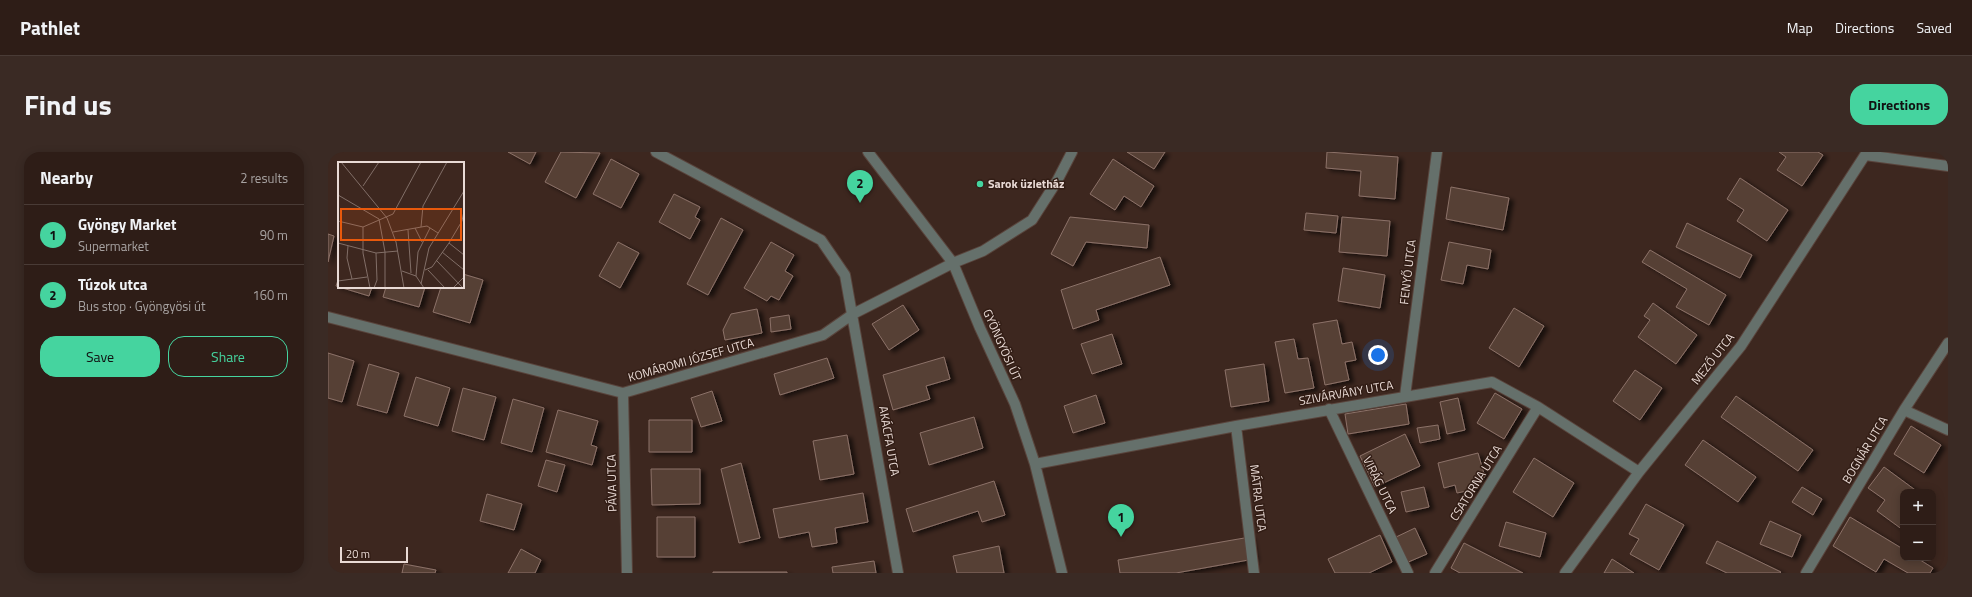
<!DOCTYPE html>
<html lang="en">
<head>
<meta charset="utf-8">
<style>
	:root { --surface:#2e1d17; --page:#3a2a24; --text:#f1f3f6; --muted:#a7a2a1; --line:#493b36; --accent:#45d49f }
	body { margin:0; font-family:"Titillium Web",sans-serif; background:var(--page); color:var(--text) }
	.controls { position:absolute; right:12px; bottom:12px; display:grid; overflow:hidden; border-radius:8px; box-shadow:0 2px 10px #0003 }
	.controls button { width:36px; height:36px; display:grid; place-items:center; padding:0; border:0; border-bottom:1px solid var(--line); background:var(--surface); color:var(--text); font:20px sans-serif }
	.scale { position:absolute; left:12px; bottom:10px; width:68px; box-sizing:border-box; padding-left:4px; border:2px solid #e9dad5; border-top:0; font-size:11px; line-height:14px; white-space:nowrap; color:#e9dad5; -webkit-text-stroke:3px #321d15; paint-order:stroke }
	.you { position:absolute; left:1050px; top:203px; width:14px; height:14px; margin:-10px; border:3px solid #fff; border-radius:50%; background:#1a73e8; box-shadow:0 0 0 6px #1a73e833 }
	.badge { display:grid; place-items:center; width:26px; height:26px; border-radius:50%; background:var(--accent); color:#111; font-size:13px; font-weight:700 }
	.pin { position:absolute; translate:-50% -33px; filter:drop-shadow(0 1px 2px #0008) }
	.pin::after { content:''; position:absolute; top:21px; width:14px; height:12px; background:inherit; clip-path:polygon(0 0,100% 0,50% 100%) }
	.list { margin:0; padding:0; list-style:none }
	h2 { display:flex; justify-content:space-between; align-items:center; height:52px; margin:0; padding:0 16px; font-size:17px }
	h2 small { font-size:13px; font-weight:400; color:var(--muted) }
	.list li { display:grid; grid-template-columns:26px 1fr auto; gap:12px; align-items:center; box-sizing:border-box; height:60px; padding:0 16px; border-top:1px solid var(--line) }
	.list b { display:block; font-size:15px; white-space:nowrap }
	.list p { margin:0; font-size:13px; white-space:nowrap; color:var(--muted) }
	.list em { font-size:13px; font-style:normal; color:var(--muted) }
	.actions { display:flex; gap:8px; padding:12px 16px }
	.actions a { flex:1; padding:9px 0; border:1px solid var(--accent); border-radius:16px; text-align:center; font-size:14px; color:var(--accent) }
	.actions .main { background:var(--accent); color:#111 }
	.map { position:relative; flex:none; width:1620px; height:421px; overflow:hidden; border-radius:16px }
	header { display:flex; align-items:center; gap:24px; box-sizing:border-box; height:56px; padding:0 20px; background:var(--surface); border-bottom:1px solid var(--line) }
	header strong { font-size:19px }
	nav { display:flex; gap:22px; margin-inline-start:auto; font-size:14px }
	.intro { display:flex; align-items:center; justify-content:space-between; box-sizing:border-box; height:96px; padding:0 24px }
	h1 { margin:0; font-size:28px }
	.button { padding:10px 18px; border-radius:16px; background:var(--accent); color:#111; font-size:14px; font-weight:700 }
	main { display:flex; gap:24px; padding:0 24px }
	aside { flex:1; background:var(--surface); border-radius:16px; box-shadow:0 2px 10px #0003 }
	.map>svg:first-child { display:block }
	.building { fill:#563f36; stroke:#8c7268; filter:url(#shadow) }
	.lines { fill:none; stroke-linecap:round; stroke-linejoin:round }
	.minor-casing { stroke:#59443c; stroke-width:12 }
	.minor { stroke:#65706b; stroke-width:10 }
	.poi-dot { fill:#45d49f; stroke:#321d15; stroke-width:1.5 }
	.labels { text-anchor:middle; stroke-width:3; stroke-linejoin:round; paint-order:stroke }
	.poi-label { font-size:12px; font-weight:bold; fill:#e9dad5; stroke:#321d15; text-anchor:start }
	.street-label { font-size:12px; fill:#e9dad5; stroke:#321d15 }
	.inset-road { fill:none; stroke:#826f68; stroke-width:1 }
	.view { fill:#e8590c; fill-opacity:0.15; stroke:#e8590c; stroke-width:2 }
	.inset-edge { fill:none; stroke:#e9dad5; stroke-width:2 }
</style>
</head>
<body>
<header>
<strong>Pathlet</strong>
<nav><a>Map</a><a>Directions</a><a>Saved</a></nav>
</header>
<div class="intro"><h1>Find us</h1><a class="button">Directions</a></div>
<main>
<aside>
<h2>Nearby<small>2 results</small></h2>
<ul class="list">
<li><span class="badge">1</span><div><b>Gyöngy Market</b><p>Supermarket</p></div><em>90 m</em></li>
<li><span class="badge">2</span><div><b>Túzok utca</b><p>Bus stop · Gyöngyösi út</p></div><em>160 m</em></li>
</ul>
<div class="actions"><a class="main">Save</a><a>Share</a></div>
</aside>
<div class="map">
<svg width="1620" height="421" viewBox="0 0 1620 421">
	<defs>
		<filter id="shadow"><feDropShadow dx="4.5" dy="2.5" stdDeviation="2" flood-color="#0009"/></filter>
	</defs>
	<rect width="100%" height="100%" fill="#3d271f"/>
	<path class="building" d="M180,0H208L202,12Z
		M233,0L272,1L248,46L217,30Z
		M799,0H837L826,17Z
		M999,0L1070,5L1067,47L1031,44L1033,19L998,16Z
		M1451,0H1490L1495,3L1474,34L1449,18L1458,5Z
		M283,7L311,22L293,56L265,42Z
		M785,7L826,34L813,55L796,44L787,58L762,42Z
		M1412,26L1460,58L1439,89L1409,69L1416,58L1399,47Z
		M1123,35L1181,46L1175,78L1118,67Z
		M346,42L372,55L367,65L372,68L362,87L331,70Z
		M978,61L1010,64L1008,81L976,78Z
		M742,65L821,73L819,96L758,90L745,114L723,102Z
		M1014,65L1062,69L1059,104L1011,100Z
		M393,66L415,78L380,143L359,132Z
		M1359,71L1424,103L1412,126L1348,95Z
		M0,82L6,84L0,110Z
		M290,90L311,101L292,136L271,124Z
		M443,90L466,103L457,119L465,124L451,148L443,144L439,149L416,136Z
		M1121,90L1163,98L1160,117L1139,113L1135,132L1113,128Z
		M1322,98L1398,143L1381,173L1348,155L1359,137L1314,110Z
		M832,105L842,133L768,158L771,168L745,177L733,138Z
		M1015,116L1057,123L1052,156L1010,149Z
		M135,122L155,128L142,171L105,160L113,135H135Z
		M11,125V135H44L41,144L8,134Z
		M58,135H97L91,155L55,145Z
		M1325,151L1369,183L1348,212L1310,185L1322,168L1316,164Z
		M575,153L591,178L561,198L544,172Z
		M1186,156L1216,174L1191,215L1161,196Z
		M429,157L434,181L397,188L395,178L403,162Z
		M461,163L463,177L443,180L442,166Z
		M1009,168L1014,192L1024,190L1028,208L1017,210L1021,228L997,233L985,172Z
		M784,182L794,212L764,222L753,192Z
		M966,187L970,207L980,206L986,236L957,241L947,190Z
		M0,201L26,209L14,250L0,246Z
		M616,205L622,227L598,234L602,247L565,258L555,223Z
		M499,206L506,226L452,243L446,222Z
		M41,212L71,221L59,261L29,253Z
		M936,212L941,249L903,255L897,218Z
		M1307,218L1334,236L1312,268L1285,249Z
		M88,225L122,236L110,274L76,264Z
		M135,236L168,245L156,288L124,279Z
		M384,239L394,269L373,275L363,246Z
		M1167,241L1194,257L1176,287L1149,271Z
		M768,243L777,271L745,281L736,254Z
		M1408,244L1485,298L1470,319L1393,265Z
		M1130,246L1137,278L1119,282L1112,250Z
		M185,247L216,256L204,300L173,291Z
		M1078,252L1081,272L1020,282L1017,262Z
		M230,258L270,269L263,293L269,295L264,313L218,300Z
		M646,265L655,296L601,313L592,281Z
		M321,268H364V300H321Z
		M1110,273L1112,287L1092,291L1089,276Z
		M1583,274L1613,293L1596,321L1566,302Z
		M1077,282L1092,314L1047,335L1032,304Z
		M519,283L526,322L492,328L485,289Z
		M1375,288L1428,325L1410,350L1357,313Z
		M1150,301L1157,325L1146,328L1148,337L1129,341L1127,333L1116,336L1110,311Z
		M1206,306L1246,331L1225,365L1185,340Z
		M218,308L237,313L229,340L210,334Z
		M413,311L432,386L411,391L393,317Z
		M1556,315L1590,340H1575V378L1549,359L1557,348L1540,336Z
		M323,317H372V352L324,353Z
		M666,329L677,363L654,370L650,359L585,380L578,357Z
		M1096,335L1101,355L1078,360L1073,340Z
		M1474,335L1494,347L1485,363L1464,350Z
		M535,341L540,370L507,376L509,391L484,395L481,380L451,386L445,357Z
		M159,342L194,352L186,378L152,369Z
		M1318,352L1356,373L1331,418L1302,402L1311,387L1301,382Z
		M329,365H367V405H329Z
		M1522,365L1575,397V406H1589L1605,416L1602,421H1580L1556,407L1548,420L1505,394Z
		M1442,369L1473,383L1464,405L1432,392Z
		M1178,370L1218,381L1212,405L1171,394Z
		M1087,376L1099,402L1078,411L1066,386Z
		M1052,383L1064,410L1041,421H1007L1000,407Z
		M922,385L926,407L848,421H792L790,408Z
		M1389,389L1453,420L1452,421H1399L1378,411Z
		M1136,391L1195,421H1132L1123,416Z
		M671,394L676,421H629L625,404Z
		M193,397L213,408L207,421H180Z
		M1284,407L1306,421H1276Z
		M546,409L548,421H505L504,415Z
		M76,412L108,418L107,421H74Z
		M385,420H459V421H385Z"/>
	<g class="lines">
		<defs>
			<path id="minor" d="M328,0L493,88L517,123L570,421
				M540,0L625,111L652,176L687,252L707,312L734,421
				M1537,3L1620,14
				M0,165L295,241L495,183L525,162L625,111L655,99L704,68L729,29L744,0
				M295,241L299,421
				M1077,244L1109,0
				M1001,257L1080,421
				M1576,258L1620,278
				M908,274L926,421
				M707,312L908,274L1164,230L1210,255L1311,320
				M1107,421L1210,255
				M1237,421L1311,320L1413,194L1539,0
				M1478,421L1576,258L1620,191"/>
		</defs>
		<use href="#minor" class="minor-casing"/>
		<use href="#minor" class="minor"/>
	</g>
	<circle class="poi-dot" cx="652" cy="32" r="4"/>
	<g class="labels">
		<g class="poi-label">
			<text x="660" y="36">Sarok üzletház</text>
		</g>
		<g class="street-label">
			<text transform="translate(1080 120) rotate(-83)" y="4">FENYŐ UTCA</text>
			<text transform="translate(674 193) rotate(66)" y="4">GYÖNGYÖSI ÚT</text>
			<text transform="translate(1385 207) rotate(-52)" y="4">MEZŐ UTCA</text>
			<text transform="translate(363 208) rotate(-16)" y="4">KOMÁROMI JÓZSEF UTCA</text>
			<text transform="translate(1018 241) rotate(-10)" y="4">SZIVÁRVÁNY UTCA</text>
			<text transform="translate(561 289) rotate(80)" y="4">AKÁCFA UTCA</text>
			<text transform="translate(1537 298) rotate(-59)" y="4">BOGNÁR UTCA</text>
			<text transform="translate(284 331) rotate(-91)" y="4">PÁVA UTCA</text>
			<text transform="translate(1148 331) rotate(-58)" y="4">CSATORNA UTCA</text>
			<text transform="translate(1052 333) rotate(64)" y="4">VIRÁG UTCA</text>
			<text transform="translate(930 346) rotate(83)" y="4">MÁTRA UTCA</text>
		</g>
	</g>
	<g transform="translate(10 10)">
		<rect width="126" height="126" fill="#3d271f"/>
		<path class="inset-road" d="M3,0L49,56L58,80L66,126M25,24L41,0M0,33L41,57L47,90V126M0,59L25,65L55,52L83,0M25,65V91L32,126M83,65L85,44L109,0M77,66L84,80M70,68L73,111M55,70L89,64L100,71M0,81L38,91L60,89M111,81L126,93M10,84L9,96L14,117M104,90L126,108M98,98L125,126M87,108L94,105L111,81L124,59L126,49M90,108L107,126M64,109L78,114L86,126M78,114L80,90L92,66M0,119L29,115M83,122L91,86L126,29M36,126L39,118L38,91M115,126L126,115"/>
		<path class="view" d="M3,47H123V78H3Z"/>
		<rect width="126" height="126" class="inset-edge"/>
	</g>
</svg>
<div class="controls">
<button>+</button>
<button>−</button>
</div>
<div class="scale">20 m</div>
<div class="you"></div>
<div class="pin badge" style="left:793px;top:385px">1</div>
<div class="pin badge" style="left:532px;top:51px">2</div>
</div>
</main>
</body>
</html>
